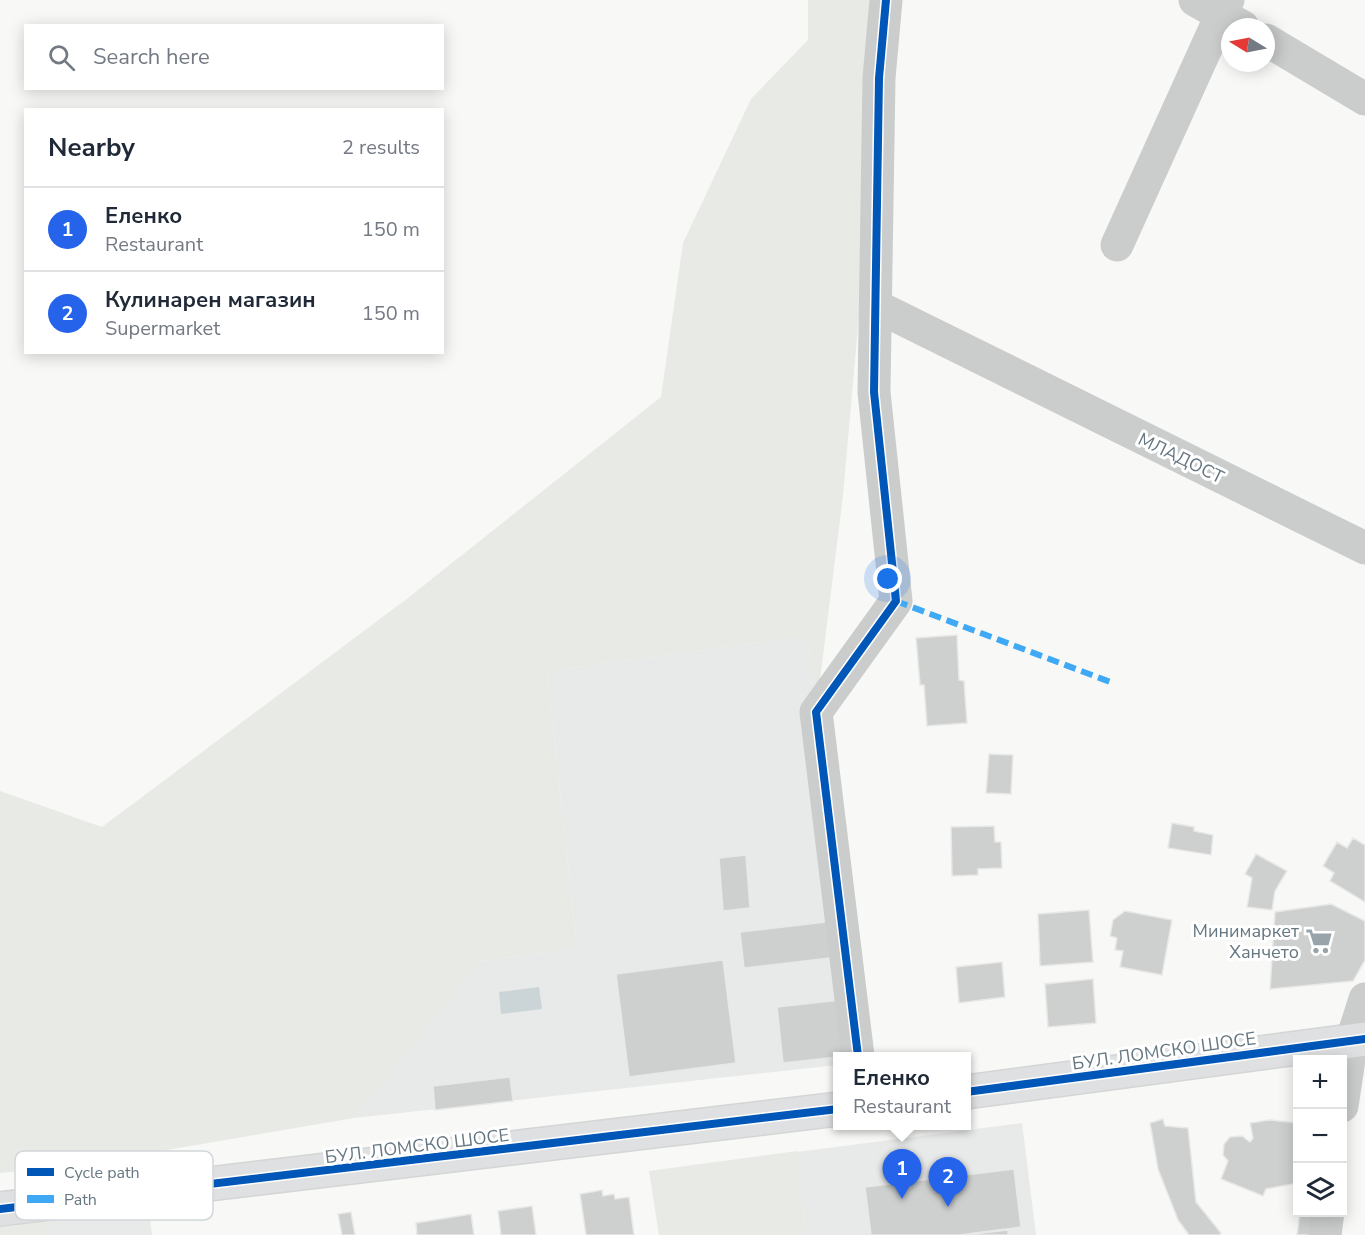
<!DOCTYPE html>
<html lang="en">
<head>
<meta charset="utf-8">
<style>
	:root { --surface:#fff; --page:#f6f6f7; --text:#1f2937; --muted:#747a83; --line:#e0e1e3; --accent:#2563eb }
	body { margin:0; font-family:"Nunito Sans",sans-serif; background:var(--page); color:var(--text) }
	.controls { position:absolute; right:18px; bottom:18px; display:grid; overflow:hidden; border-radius:0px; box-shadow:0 3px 15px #0003 }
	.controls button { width:54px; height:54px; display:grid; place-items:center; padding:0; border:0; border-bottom:2px solid var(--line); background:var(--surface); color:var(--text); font:30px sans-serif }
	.compass { position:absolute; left:1221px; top:18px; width:54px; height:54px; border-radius:50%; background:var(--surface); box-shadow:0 3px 15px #0003; rotate:280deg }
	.you { position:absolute; left:888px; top:579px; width:21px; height:21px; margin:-15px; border:4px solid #fff; border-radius:50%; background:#1a73e8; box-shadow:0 0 0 9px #1a73e833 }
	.badge { display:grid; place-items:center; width:39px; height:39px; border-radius:50%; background:var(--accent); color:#fff; font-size:20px; font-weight:700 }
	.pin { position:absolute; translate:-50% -50px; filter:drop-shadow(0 2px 3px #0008) }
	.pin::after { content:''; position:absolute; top:32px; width:21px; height:18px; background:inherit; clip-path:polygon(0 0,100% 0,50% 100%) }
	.popup { position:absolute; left:833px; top:1052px; width:138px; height:78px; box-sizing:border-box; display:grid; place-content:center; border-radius:0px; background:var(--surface); filter:drop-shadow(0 2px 4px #0005); font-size:20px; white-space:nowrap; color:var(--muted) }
	.popup b { font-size:22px; color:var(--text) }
	.popup::after { content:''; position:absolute; left:50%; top:100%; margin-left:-12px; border:12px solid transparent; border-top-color:var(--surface) }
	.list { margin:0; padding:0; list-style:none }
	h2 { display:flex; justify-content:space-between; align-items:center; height:78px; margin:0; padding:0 24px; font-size:26px }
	h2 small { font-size:20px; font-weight:400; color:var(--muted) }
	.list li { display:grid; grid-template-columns:39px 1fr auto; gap:18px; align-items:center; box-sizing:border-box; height:84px; padding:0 24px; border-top:2px solid var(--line) }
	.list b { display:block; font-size:22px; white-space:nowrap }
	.list p { margin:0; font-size:20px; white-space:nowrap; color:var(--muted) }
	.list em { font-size:20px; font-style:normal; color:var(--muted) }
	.icon { flex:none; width:33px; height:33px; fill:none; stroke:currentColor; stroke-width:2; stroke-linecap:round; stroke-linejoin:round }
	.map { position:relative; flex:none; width:1365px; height:1235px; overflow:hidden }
	.search { position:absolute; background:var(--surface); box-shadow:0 3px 15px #0003; left:24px; top:24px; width:420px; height:66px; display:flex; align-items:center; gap:15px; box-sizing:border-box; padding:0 21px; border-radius:0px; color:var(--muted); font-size:22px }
	.panel { position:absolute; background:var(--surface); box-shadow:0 3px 15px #0003; left:24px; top:108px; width:420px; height:246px; border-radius:0px }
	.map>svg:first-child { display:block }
	.built { fill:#e8eae9 }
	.green { fill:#e7eae5 }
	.water { fill:#cbd4d7 }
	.building { fill:#ced0d0; stroke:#e8e8e7; stroke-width:1.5 }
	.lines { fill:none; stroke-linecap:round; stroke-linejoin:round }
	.major-casing { stroke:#d4d5d5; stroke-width:36 }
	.minor { stroke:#cbcdcd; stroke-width:33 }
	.major { stroke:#dfe0e1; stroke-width:33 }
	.quiet { stroke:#3fa9f5; stroke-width:6; stroke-dasharray:12 6; stroke-linecap:butt }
	.cycleway-casing { stroke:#fff; stroke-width:11 }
	.cycleway { stroke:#0057b8; stroke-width:8 }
	.labels { text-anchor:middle; stroke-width:6; stroke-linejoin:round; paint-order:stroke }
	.street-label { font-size:18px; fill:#657781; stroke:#fff }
	.poi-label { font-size:18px; fill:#657781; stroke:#fff; text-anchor:end }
	.key { fill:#fff; stroke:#d1d6d9; stroke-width:1.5 }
	.key-label { font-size:16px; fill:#657781 }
</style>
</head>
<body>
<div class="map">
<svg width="1365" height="1235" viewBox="0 0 1365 1235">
	<rect width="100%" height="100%" fill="#f8f8f7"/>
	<path class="built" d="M807,636L858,1056H838L837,1065L354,1118L481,961L577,948L547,671Z
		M1022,1123L1036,1235H806L797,1152Z
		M147,1194L152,1235H0V1209Z"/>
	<path class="green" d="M808,0H887L843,495L816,712L807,636L547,671L577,948L481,961L354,1118L85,1164L0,1173V791L102,827L408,598L661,397L683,243L751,99L808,40Z
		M797,1151L806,1235H659L649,1171Z
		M50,1218L47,1235H0V1226Z"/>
	<path class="water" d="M539,987L542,1009L501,1014L499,992Z"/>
	<path class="building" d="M957,635L959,680L964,681L967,723L927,726L924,685H920L916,638Z
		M989,754L1013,755L1011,794L986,793Z
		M1172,823L1194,827V831L1213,835L1211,855L1168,848Z
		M994,826L995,842H1001L1002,868L978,869V875L952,876L951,827Z
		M1353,838L1365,845V902L1330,881L1334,873L1323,866L1337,842L1347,848Z
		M1256,854L1287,871L1275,891L1272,910L1247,907L1252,878L1245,874Z
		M746,855L750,908L723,911L719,858Z
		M1331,904L1365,921V960L1353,981L1270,989L1275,912Z
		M1089,910L1093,962L1040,966L1038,914Z
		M1125,911L1172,920L1162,975L1120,967L1123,951L1115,950L1117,938L1110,936L1113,920Z
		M834,921L839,957L744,968L740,932Z
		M723,960L736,1063L629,1077L616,974Z
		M1002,962L1005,997L959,1003L956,967Z
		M1093,979L1096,1023L1048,1027L1045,984Z
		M840,1000L847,1056L783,1063L777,1007Z
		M510,1077L513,1101L435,1110L433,1086Z
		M1163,1119L1165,1126L1188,1128L1196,1202L1221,1233L1219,1235H1189L1178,1220L1158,1169L1150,1123Z
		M1269,1120L1298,1123V1183L1266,1189L1263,1196L1221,1179L1228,1161L1223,1155L1224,1144L1230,1137L1242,1136L1250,1142L1253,1138L1250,1123Z
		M1014,1169L1021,1227L959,1235H871L865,1187Z
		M602,1190L603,1196L614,1194L615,1199L629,1197L634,1235H586L580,1194Z
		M532,1206L536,1235H501L498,1211Z
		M351,1212L355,1235H342L338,1214Z
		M1300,1212H1315L1311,1235H1297Z
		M471,1214L474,1235H417L416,1223Z
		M1008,1230V1235H963Z"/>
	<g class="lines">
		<defs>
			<path id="major" d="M966,1092L1365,1039
				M0,1209L838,1109"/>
		</defs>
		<use href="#major" class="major-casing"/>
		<path class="minor" d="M1195,0L1243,27
			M1266,40L1365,99
			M1117,245L1228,0
			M876,306L1365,548
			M858,1056L816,712L896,601L874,392L879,78L886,0
			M1342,1106L1352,1040L1365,999
			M1325,1235L1328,1212"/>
		<use href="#major" class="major"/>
		<path class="quiet" d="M896,601L1113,683"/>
		<defs>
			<path id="cycleway" d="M858,1056L816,712L896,601L874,392L879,78L886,0
				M966,1092L1365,1039
				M0,1209L838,1109"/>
		</defs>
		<use href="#cycleway" class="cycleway-casing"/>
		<use href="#cycleway" class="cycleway"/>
	</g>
	<defs>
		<symbol id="supermarket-bare" viewBox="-9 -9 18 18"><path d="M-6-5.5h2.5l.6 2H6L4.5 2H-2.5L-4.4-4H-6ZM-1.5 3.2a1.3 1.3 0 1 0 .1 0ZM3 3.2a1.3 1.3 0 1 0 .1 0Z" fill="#98a4aa" stroke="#fff" stroke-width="2.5" paint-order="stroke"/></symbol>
	</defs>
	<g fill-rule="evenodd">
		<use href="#supermarket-bare" x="1300" y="922" width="38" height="38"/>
	</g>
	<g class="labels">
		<g class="street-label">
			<text transform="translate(1181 458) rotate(26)" y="6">МЛАДОСТ</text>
			<text transform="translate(1164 1051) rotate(-8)" y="6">БУЛ. ЛОМСКО ШОСЕ</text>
			<text transform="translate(417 1146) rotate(-7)" y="6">БУЛ. ЛОМСКО ШОСЕ</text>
		</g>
		<g class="poi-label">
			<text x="1299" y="937">Минимаркет<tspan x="1299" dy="21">Ханчето</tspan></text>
		</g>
	</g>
	<rect x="15" y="1151" width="198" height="69" rx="9" class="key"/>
	<rect x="27" y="1168" width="27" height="8" fill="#0057b8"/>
	<rect x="27" y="1195" width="27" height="8" fill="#3fa9f5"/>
	<g class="key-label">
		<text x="64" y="1178">Cycle path</text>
		<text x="64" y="1205">Path</text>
	</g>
</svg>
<div class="controls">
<button>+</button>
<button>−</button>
<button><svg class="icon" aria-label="layers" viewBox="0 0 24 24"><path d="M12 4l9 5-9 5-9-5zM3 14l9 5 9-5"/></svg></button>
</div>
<svg class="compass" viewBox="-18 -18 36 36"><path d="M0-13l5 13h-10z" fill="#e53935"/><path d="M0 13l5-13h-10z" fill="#747a83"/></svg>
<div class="you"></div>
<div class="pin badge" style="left:902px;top:1199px">1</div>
<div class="popup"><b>Еленко</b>Restaurant</div>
<div class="pin badge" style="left:948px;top:1207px">2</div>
<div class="search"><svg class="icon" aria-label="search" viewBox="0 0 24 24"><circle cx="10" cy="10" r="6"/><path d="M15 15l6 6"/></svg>Search here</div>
<section class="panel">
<h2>Nearby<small>2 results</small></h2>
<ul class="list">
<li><span class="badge">1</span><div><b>Еленко</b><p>Restaurant</p></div><em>150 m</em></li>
<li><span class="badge">2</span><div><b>Кулинарен магазин</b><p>Supermarket</p></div><em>150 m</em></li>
</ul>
</section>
</div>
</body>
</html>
